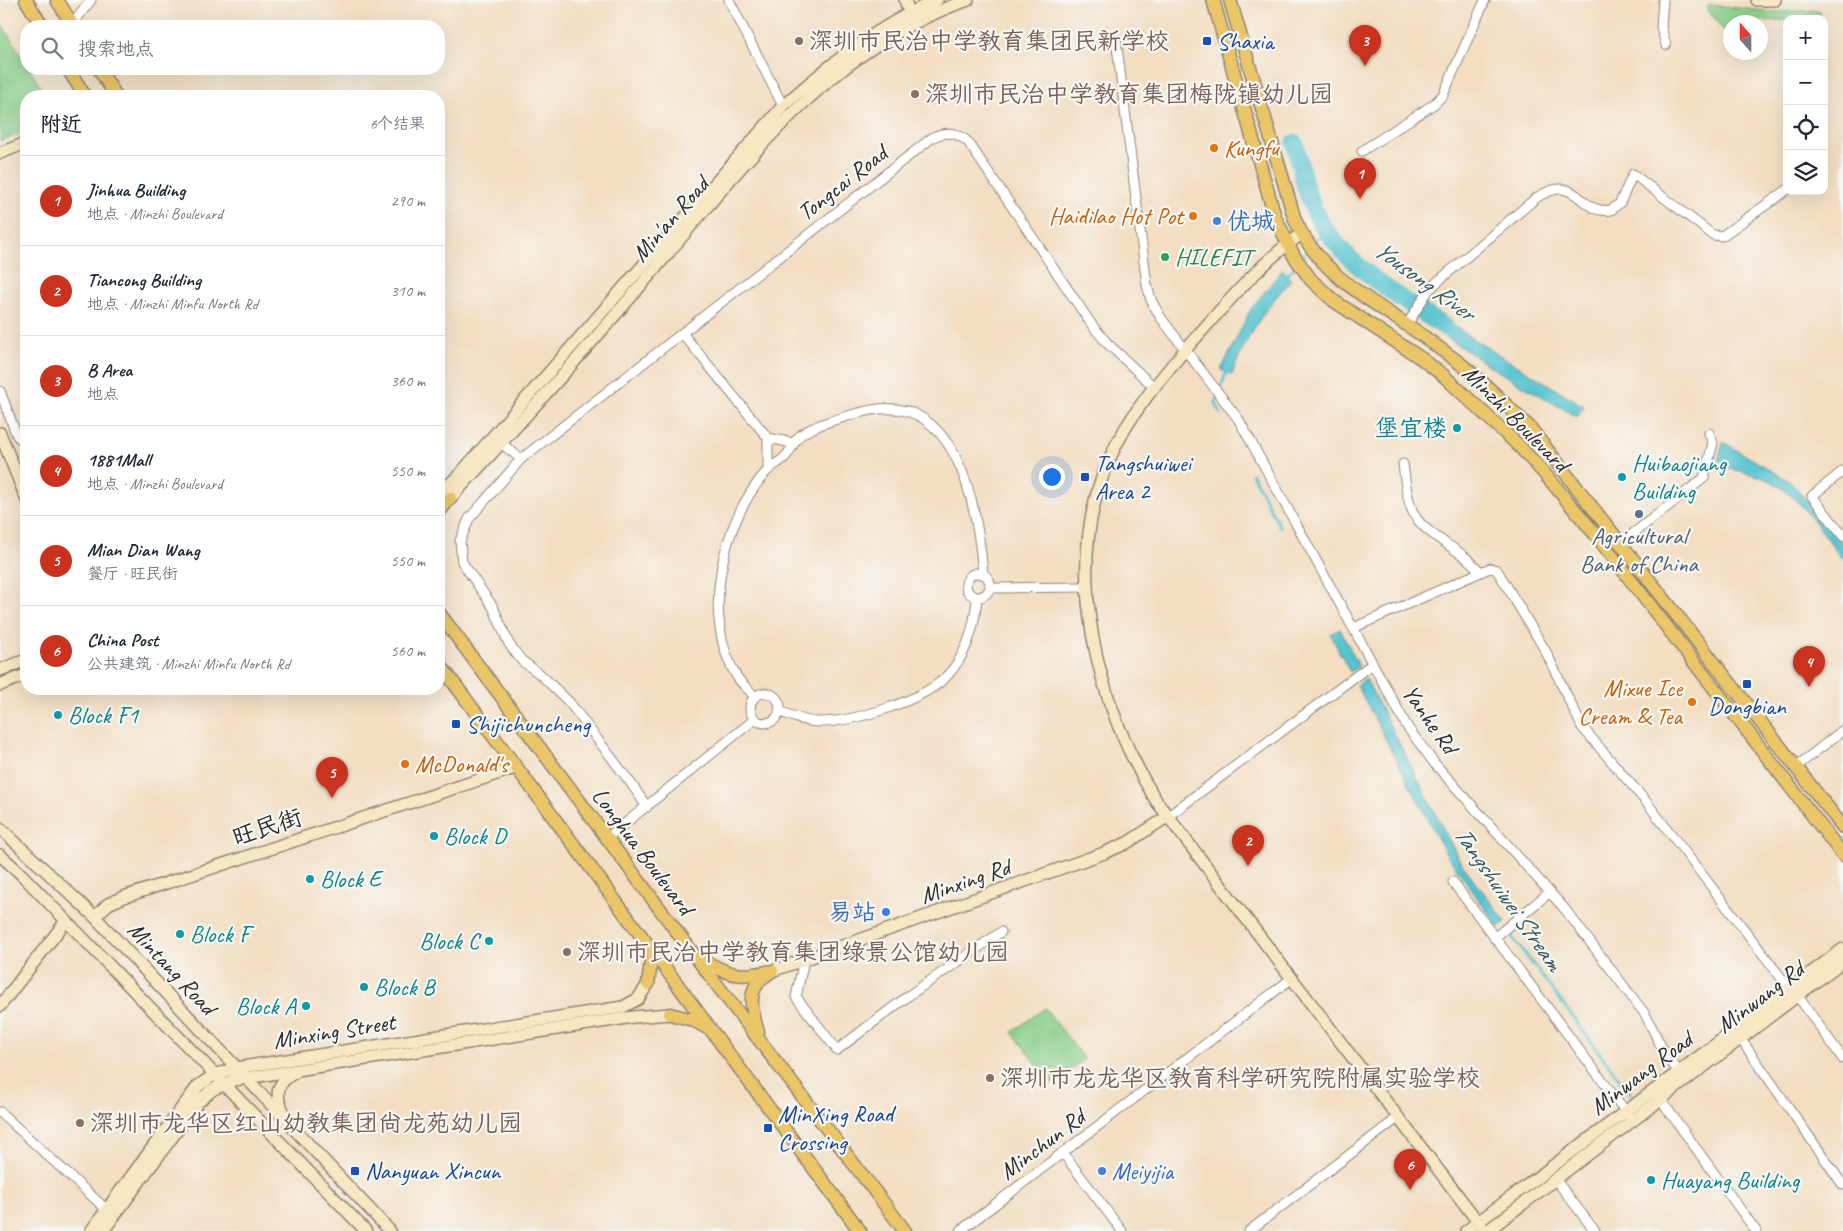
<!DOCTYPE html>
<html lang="zh">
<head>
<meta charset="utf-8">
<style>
	:root { --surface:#fff; --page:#f6f6f7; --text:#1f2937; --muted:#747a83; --line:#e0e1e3; --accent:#c8321e }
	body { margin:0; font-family:Caveat,"LXGW WenKai TC",sans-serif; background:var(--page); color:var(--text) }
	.controls { position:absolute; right:15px; top:15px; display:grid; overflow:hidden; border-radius:10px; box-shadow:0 5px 20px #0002 }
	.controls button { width:45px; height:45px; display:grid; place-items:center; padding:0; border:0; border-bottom:1px solid var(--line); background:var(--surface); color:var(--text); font:25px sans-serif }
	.compass { position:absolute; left:1723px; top:15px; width:45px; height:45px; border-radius:50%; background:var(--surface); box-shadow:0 5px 20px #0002; rotate:339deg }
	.you { position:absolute; left:1051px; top:476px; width:18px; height:18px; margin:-12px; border:4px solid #fff; border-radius:50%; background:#1a73e8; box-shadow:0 0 0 8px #1a73e833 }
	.badge { display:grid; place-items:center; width:32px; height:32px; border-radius:50%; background:var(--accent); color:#fff; font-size:16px; font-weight:700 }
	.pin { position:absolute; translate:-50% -41px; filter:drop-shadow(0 1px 2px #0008) }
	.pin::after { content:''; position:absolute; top:26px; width:18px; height:15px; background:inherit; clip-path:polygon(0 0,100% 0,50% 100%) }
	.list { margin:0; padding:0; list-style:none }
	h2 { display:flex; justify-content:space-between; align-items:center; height:65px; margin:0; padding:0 20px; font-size:21px }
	h2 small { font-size:16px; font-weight:400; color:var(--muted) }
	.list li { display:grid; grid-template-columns:32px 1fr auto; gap:15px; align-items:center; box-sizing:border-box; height:90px; padding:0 20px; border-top:1px solid var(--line) }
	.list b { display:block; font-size:19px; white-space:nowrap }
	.list p { margin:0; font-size:16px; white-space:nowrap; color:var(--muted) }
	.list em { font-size:16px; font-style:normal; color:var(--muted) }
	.icon { flex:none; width:28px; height:28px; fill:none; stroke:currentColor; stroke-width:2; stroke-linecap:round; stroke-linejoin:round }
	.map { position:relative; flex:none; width:1843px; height:1231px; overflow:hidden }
	.search { position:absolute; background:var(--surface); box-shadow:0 5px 20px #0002; left:20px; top:20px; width:425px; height:55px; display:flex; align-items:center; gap:12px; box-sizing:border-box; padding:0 18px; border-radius:20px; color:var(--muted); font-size:19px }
	.panel { position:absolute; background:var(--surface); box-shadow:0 5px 20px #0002; left:20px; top:90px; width:425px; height:605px; border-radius:20px }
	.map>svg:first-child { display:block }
	.green { fill:#86cc86; stroke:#587c58 }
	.water { fill:#57c3d0; stroke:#41777e }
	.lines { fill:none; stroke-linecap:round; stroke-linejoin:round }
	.stream { stroke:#57c3d0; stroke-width:3 }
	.river { stroke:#57c3d0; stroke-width:18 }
	.street-casing { stroke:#8f8476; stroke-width:11 }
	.secondary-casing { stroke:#8f8476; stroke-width:14 }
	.primary-casing { stroke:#8f8476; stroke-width:15 }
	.street { stroke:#fff; stroke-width:9 }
	.secondary { stroke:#f7e8c3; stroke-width:11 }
	.primary { stroke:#ebc669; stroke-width:12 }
	.education-dot { fill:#8d6e63; stroke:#f6f6f2; stroke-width:2 }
	.transit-dot { fill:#1a4fb4; stroke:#f6f6f2; stroke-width:2 }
	.food-dot { fill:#e8710a; stroke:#f6f6f2; stroke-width:2 }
	.shop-dot { fill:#3f7fe0; stroke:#f6f6f2; stroke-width:2 }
	.leisure-dot { fill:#2e9e5b; stroke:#f6f6f2; stroke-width:2 }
	.culture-dot { fill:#0f9aa8; stroke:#f6f6f2; stroke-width:2 }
	.service-dot { fill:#5c6f8a; stroke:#f6f6f2; stroke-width:2 }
	.labels { text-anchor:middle; stroke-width:4.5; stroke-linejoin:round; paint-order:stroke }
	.education-label { font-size:24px; fill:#785e54; stroke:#f6f6f2; text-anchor:start }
	.transit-label { font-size:24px; fill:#164399; stroke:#f6f6f2; text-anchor:start }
	.food-label { font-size:24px; fill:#c56008; stroke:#f6f6f2; text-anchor:start }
	.street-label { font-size:24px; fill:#2b2b2b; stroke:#f6f6f2 }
	.shop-label { font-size:24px; fill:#366cbe; stroke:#f6f6f2; text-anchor:start }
	.leisure-label { font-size:24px; fill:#27864d; stroke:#f6f6f2; text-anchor:start }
	.culture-label { font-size:24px; fill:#0d838f; stroke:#f6f6f2; text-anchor:start }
	.service-label { font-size:24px; fill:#4e5e75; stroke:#f6f6f2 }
	.water-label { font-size:25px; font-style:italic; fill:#38595d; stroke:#f6f6f2 }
</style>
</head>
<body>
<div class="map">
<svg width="1843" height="1231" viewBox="0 0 1843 1231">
	<rect width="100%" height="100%" fill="#f6f6f2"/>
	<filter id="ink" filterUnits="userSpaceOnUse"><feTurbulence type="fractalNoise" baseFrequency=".02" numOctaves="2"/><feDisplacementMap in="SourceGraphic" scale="10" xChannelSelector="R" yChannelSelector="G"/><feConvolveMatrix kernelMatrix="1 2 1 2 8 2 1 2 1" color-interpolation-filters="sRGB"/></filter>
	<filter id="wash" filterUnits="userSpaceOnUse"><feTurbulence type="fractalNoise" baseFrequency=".0096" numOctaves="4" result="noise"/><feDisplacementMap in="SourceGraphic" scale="20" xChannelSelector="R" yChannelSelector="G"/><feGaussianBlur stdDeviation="1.12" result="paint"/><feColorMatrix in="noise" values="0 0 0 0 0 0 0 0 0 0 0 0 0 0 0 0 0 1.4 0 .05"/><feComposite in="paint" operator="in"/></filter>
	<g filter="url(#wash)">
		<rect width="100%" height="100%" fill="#f3dec2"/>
		<path class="green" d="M1709,5L1776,12L1819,10L1821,19L1730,22V39L1706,8Z
			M0,21L26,63V69H30L46,96H26V131L0,141Z
			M1045,1008L1084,1059L1052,1084L1012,1032Z"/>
		<path class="water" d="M1301,141L1315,189L1302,194L1290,145Z
			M1322,208L1335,234L1350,248L1341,258L1326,240L1309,213Z
			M1363,260L1388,283L1412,300L1404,308L1354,269Z
			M1283,269L1291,280C1265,308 1245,338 1232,375L1221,370L1251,309Z
			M1435,312L1473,339L1584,406L1577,417L1494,369L1422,321L1428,313Z
			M1723,442L1791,482L1843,544V560C1826,537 1801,499 1776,484C1759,474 1736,471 1717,465Z
			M1340,629L1359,666L1350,672L1330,634Z
			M1366,679L1460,861L1506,922L1498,927L1445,852L1357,685Z"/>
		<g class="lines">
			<path class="stream" d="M1313,243L1324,231
				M1301,259L1309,248
				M1286,276L1297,264
				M1221,414L1216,403L1227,370
				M1252,474L1280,527
				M1507,930L1630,1093"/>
			<path class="river" d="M1295,143C1301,167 1305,194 1317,216C1343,264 1401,299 1446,328"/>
		</g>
	</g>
	<g filter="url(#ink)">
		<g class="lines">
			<defs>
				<path id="street" d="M729,0L783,106
					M1663,0L1661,27L1666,45
					M72,25L91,0
					M1116,39L1147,285L1151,300L1161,318L1239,420L1408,728L1435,764L1564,908L1645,1014L1665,1054L1682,1076
					M1362,151L1434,104L1443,95L1485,0
					M1407,325L1428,291L1436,283L1536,198C1579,170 1578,216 1611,210L1620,203L1633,174L1713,235L1722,236L1787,190
					M682,333L768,438L793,443
					M0,391L17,436L21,439H26
					M501,443L521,459L933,137C947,131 957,132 968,142L1092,325L1107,343L1155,388
					M521,459L469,519L460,541L462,562L493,607L509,644L522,661L540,674L569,702L630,782L647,807
					M1403,464C1405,479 1406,496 1412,510C1422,536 1463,548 1480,572
					M768,470V438
					M1843,471L1812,496L1843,536
					M1621,543L1704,478L1713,443L1709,433
					M966 585a12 12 0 1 1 24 0a12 12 0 1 1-24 0Z
					M990,588L1088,587
					M1353,628L1490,568L1497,570L1545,650L1582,727L1648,804L1789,988L1797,995L1843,1059
					M750 708a15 15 0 1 1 30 0a15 15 0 1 1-30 0Z
					M755,697C749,690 742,684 737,677C700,617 722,522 766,472C771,466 779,463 784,458C792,451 793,440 802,434C818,424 837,419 855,414C878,407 903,405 924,419C968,449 979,525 983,574
					M779,711C791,716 803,721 816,722C851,723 919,702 945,678C967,656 975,627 977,597
					M1796,767L1843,730
					M1167,817L1372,664
					M607,838L755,719
					M1453,882L1629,1116
					M1494,938L1550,892
					M804,960L796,997L837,1050L908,996L1001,932
					M1740,1038L1843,1185
					M1658,1096L1756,1231
					M0,1112L107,1210
					M1063,1153L1122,1231
					M1555,1179L1595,1231
					M960,1231L1291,979
					M1249,1231L1399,1117"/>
				<path id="secondary" d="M905,0L909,13
					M1757,0H1775
					M0,153L26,143
					M1301,234C1262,262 1231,298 1199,334C1166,372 1129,413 1109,460C1061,568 1097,706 1157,802L1485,1231
					M0,433L26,498
					M439,494L459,475L783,106C830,64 879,25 937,0
					M445,504C512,432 578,359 642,284C736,175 825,48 968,0
					M0,670L26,660
					M0,685L26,675
					M0,828L95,917L390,1231
					M0,855L20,873L366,1231
					M95,917L108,904L124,897L515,768
					M772,971L1104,853L1127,843L1167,817
					M0,1006L66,921
					M284,1113C274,1094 276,1082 296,1072
					M91,1231L198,1086L214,1075L236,1068L623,1007L638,999L648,984
					M103,1231L198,1102L212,1090L234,1080L633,1017L670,1014
					M1466,1231L1843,949
					M1487,1231L1843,961"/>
				<path id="primary" d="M26,0L42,26
					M57,0L73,26
					M1213,0L1275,217L1294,256L1311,280L1334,301L1422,359L1444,376L1519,446L1544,473L1595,534L1843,855
					M1230,0L1295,220C1318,271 1363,296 1407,325C1424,336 1440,349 1457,361C1483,381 1506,405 1530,428L1843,827
					M68,69L85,96
					M99,69L116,96
					M439,512L450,498
					M439,613L695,956L905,1231
					M439,663L860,1231
					M647,945L651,962L648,984
					M701,959C729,976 740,978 772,971
					M670,1014L693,1020L709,1029
					M758,1032C751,1009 745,988 769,973"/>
			</defs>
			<use href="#street" class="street-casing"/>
			<use href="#secondary" class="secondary-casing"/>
			<use href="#primary" class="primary-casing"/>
			<use href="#street" class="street"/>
			<use href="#secondary" class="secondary"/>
			<use href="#primary" class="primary"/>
		</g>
	</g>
	<g class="education-dot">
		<circle cx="799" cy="41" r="5"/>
		<circle cx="915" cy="94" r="5"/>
		<circle cx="567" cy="952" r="5"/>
		<circle cx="990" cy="1078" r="5"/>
		<circle cx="80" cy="1123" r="5"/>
	</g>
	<g class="transit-dot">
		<rect x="1202" y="36" width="10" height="10" rx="2.5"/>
		<rect x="1080" y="472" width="10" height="10" rx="2.5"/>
		<rect x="1742" y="679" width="10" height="10" rx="2.5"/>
		<rect x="451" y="719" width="10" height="10" rx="2.5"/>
		<rect x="763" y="1123" width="10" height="10" rx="2.5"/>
		<rect x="350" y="1166" width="10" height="10" rx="2.5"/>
	</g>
	<g class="food-dot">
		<circle cx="1214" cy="148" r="5"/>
		<circle cx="1193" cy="216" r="5"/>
		<circle cx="1692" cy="702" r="5"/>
		<circle cx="405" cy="764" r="5"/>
	</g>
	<g class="shop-dot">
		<circle cx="1217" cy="221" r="5"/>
		<circle cx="886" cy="912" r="5"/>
		<circle cx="1102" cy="1171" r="5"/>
	</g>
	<circle class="leisure-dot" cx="1165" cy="257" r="5"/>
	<g class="culture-dot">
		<circle cx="1457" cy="428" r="5"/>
		<circle cx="1622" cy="477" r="5"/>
		<circle cx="58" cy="715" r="5"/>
		<circle cx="434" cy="836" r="5"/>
		<circle cx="310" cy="879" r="5"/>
		<circle cx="180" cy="934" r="5"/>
		<circle cx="489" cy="941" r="5"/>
		<circle cx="364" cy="987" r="5"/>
		<circle cx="306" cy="1006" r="5"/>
		<circle cx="1651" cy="1180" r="5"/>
	</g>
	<circle class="service-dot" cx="1639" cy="514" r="5"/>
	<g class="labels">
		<g class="education-label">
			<text x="809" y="49">深圳市民治中学教育集团民新学校</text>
			<text x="925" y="102">深圳市民治中学教育集团梅陇镇幼儿园</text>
			<text x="577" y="960">深圳市民治中学教育集团绿景公馆幼儿园</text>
			<text x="1000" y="1086">深圳市龙龙华区教育科学研究院附属实验学校</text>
			<text x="90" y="1131">深圳市龙华区红山幼教集团尚龙苑幼儿园</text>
		</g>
		<g class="transit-label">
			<text x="1217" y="49">Shaxia</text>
			<text x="1095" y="471">Tangshuiwei<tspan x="1095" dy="28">Area 2</tspan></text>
			<text x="1747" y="714" text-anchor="middle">Dongbian</text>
			<text x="466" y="732">Shijichuncheng</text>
			<text x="778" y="1122">MinXing Road<tspan x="778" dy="28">Crossing</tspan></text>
			<text x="365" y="1179">Nanyuan Xincun</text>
		</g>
		<g class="food-label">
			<text x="1224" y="156">Kungfu</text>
			<text x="1183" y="224" text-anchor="end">Haidilao Hot Pot</text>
			<text x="1682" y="696" text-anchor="end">Mixue Ice<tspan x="1682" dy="28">Cream &amp; Tea</tspan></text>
			<text x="415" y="772">McDonald's</text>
		</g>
		<g class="street-label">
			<text transform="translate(842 183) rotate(-38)" y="8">Tongcai Road</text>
			<text transform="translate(670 219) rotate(-49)" y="8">Min'an Road</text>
			<text transform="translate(1516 418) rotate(45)" y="8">Minzhi Boulevard</text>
			<text transform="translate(1430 719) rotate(55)" y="8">Yanhe Rd</text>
			<text transform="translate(267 827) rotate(-18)" y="8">旺民街</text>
			<text transform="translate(643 851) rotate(53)" y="8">Longhua Boulevard</text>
			<text transform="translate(965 881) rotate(-19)" y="8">Minxing Rd</text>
			<text transform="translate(172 968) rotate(47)" y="8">Mintang Road</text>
			<text transform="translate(1760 997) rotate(-37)" y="8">Minwang Rd</text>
			<text transform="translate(334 1031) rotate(-9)" y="8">Minxing Street</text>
			<text transform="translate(1641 1073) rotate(-37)" y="8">Minwang Road</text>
			<text transform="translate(1042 1144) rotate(-37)" y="8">Minchun Rd</text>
		</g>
		<g class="shop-label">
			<text x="1227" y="229">优城</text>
			<text x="876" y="920" text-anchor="end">易站</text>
			<text x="1112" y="1179">Meiyijia</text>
		</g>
		<g class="leisure-label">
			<text x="1175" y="265">HILEFIT</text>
		</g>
		<g class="culture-label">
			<text x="1447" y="436" text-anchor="end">堡宜楼</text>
			<text x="1632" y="471">Huibaojiang<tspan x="1632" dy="28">Building</tspan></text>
			<text x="68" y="723">Block F1</text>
			<text x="444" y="844">Block D</text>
			<text x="320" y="887">Block E</text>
			<text x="190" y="942">Block F</text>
			<text x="479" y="949" text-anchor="end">Block C</text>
			<text x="374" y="995">Block B</text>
			<text x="296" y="1014" text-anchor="end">Block A</text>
			<text x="1661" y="1188">Huayang Building</text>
		</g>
		<g class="service-label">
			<text x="1639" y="544">Agricultural<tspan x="1639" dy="28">Bank of China</tspan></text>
		</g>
		<g class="water-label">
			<text transform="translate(1425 280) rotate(36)" y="9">Yousong River</text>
			<text transform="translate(1509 898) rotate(55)" y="9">Tangshuiwei Stream</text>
		</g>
	</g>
</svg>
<div class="controls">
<button>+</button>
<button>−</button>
<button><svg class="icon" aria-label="locate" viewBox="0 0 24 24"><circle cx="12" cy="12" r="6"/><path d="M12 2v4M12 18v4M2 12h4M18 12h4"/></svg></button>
<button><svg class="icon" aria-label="layers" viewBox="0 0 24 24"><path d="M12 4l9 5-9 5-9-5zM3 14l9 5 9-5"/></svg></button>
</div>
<svg class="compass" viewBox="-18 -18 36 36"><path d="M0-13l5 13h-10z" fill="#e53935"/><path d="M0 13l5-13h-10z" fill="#747a83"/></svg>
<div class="you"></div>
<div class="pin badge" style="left:1360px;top:199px">1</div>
<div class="pin badge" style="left:1248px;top:866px">2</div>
<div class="pin badge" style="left:1365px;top:66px">3</div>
<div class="pin badge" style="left:1809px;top:687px">4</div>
<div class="pin badge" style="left:332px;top:798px">5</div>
<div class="pin badge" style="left:1410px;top:1190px">6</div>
<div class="search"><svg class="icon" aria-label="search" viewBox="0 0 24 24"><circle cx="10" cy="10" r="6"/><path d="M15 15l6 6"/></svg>搜索地点</div>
<section class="panel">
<h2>附近<small>6个结果</small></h2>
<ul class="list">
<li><span class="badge">1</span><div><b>Jinhua Building</b><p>地点 · Minzhi Boulevard</p></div><em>290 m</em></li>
<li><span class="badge">2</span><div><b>Tiancong Building</b><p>地点 · Minzhi Minfu North Rd</p></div><em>310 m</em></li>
<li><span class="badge">3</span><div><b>B Area</b><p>地点</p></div><em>360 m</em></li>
<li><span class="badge">4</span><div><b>1881Mall</b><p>地点 · Minzhi Boulevard</p></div><em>550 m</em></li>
<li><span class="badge">5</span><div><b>Mian Dian Wang</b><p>餐厅 · 旺民街</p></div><em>550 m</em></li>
<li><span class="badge">6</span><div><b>China Post</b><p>公共建筑 · Minzhi Minfu North Rd</p></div><em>560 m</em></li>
</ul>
</section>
</div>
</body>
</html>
